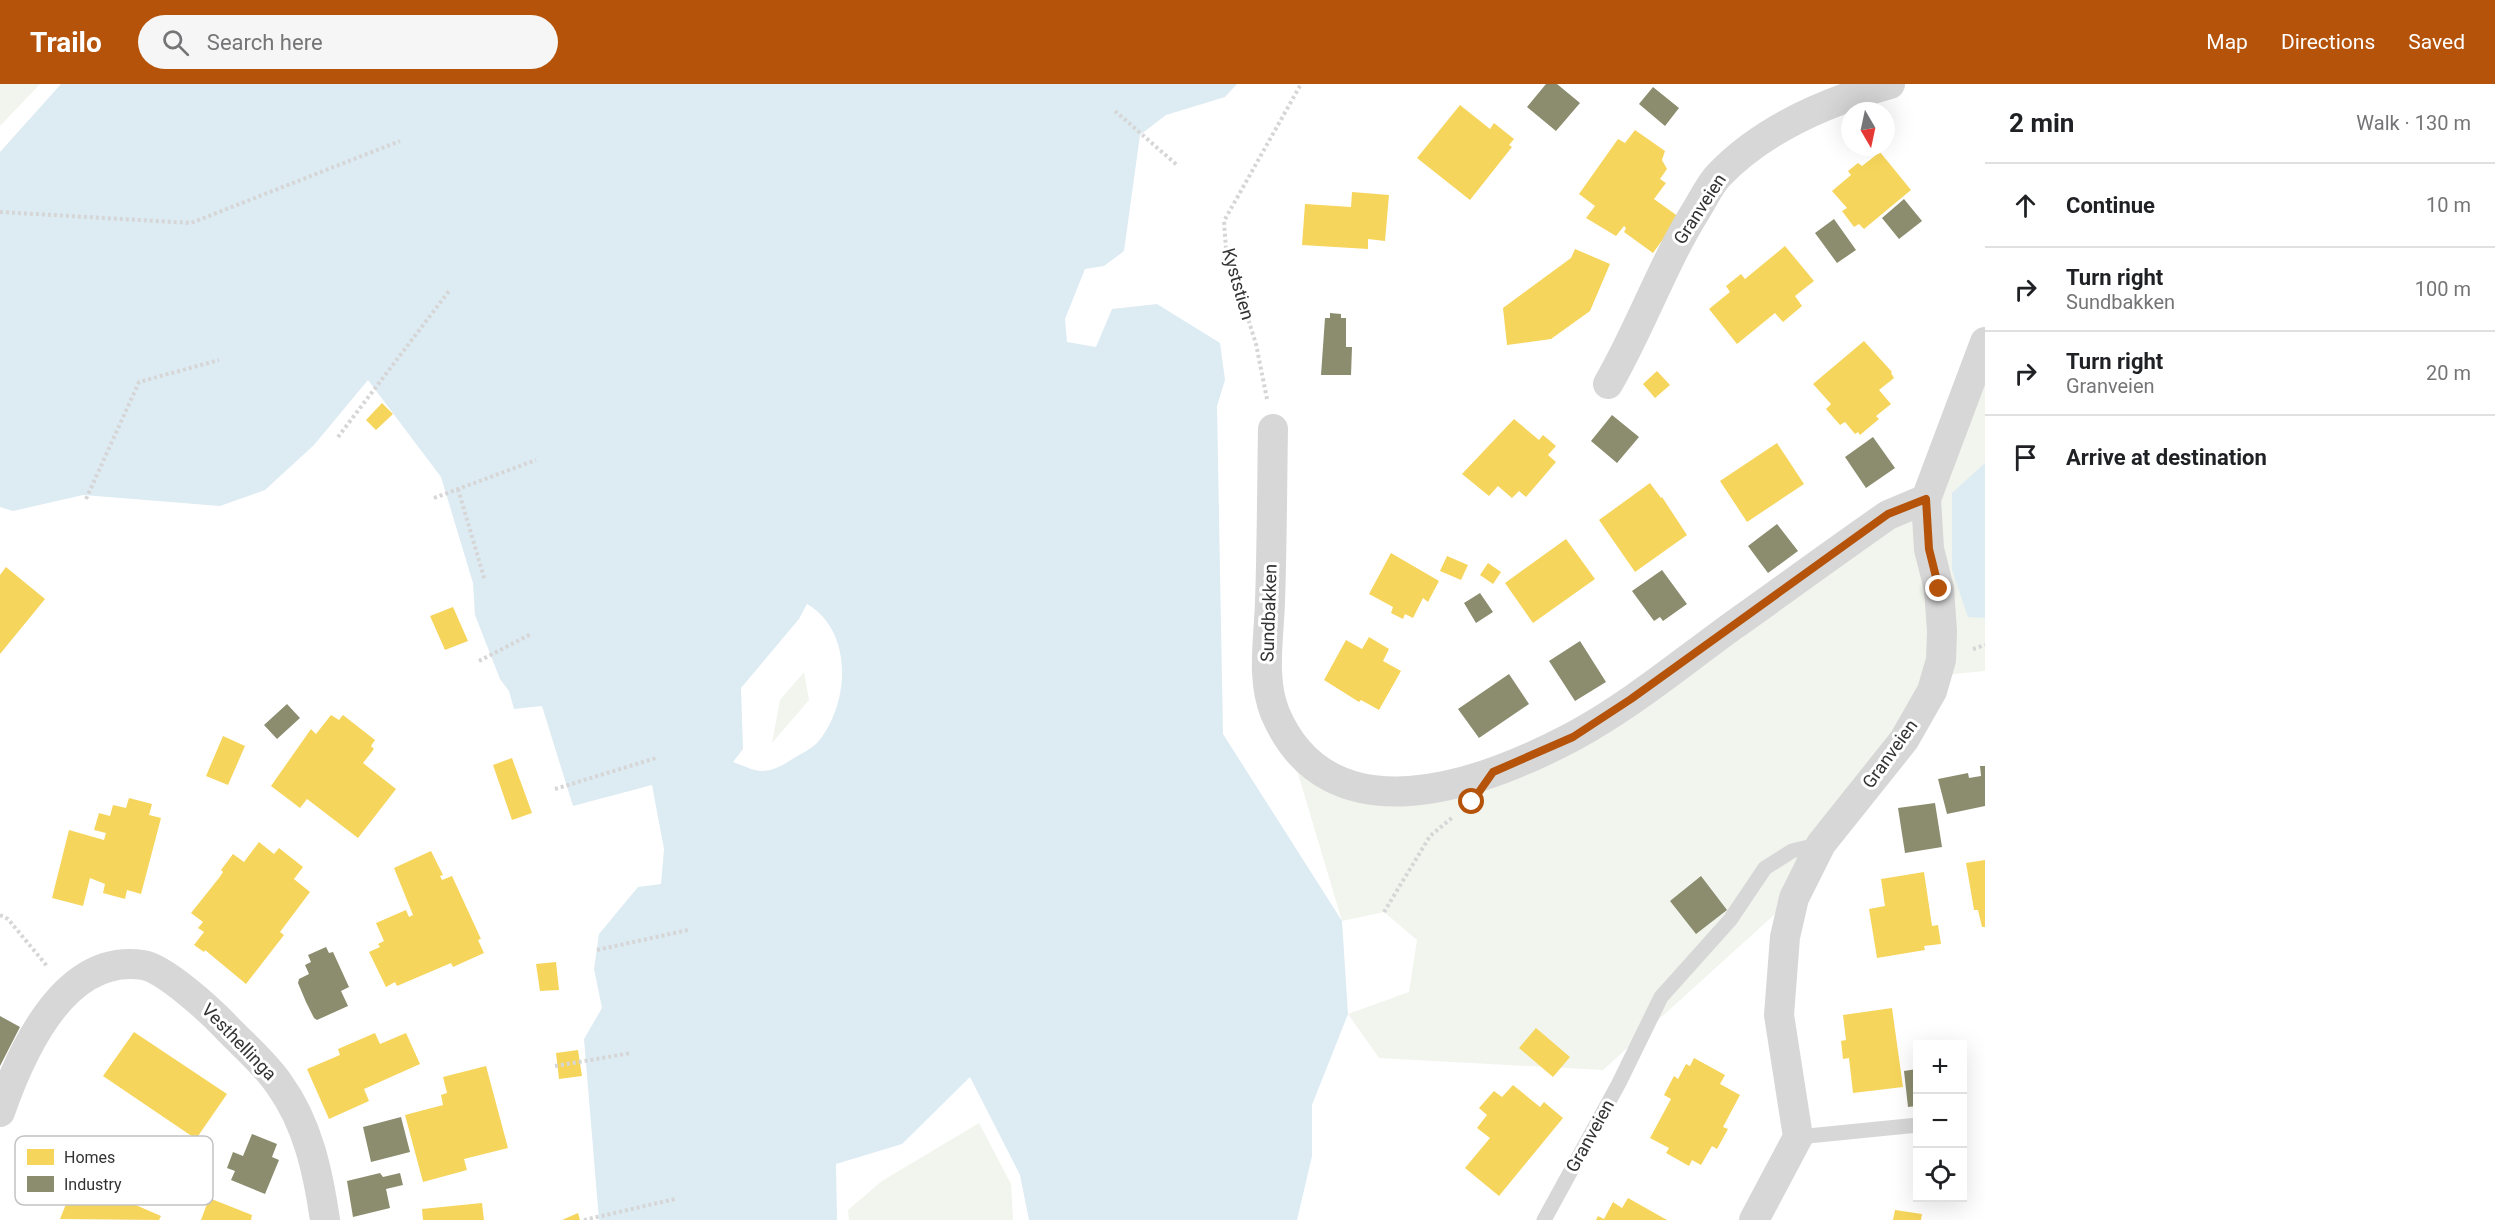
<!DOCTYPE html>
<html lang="en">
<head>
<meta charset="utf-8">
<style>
	:root { --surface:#fff; --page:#f6f6f6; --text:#202124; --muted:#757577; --line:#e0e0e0; --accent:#b45309 }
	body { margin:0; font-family:Roboto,sans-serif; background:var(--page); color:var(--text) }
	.controls { position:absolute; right:18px; bottom:18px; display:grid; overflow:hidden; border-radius:0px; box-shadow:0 6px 24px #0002 }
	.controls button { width:54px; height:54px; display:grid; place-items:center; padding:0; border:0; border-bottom:2px solid var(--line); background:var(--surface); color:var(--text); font:30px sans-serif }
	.compass { position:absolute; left:1841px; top:18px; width:54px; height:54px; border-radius:50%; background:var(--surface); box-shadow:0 6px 24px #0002; rotate:171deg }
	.stop { position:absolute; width:18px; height:18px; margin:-14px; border:4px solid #b45309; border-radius:50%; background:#fff }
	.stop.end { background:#b45309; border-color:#fff; box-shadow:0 2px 6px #0008 }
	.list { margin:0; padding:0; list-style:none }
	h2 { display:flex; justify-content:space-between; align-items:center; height:78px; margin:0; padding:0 24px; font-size:26px }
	h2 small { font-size:20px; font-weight:400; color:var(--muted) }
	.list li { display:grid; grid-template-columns:39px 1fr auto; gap:18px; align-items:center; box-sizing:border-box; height:84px; padding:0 24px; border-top:2px solid var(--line) }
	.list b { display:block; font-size:22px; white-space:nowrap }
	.list p { margin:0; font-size:20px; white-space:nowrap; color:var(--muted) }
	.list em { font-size:20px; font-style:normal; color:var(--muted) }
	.icon { flex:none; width:33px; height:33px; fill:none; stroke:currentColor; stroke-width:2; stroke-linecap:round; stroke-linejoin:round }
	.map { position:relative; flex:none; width:1985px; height:1136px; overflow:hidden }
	header { display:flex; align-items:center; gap:36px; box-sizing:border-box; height:84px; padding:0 30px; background:var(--accent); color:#fff }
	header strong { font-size:28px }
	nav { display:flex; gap:33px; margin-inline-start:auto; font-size:21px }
	.search { width:420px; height:54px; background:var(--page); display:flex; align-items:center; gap:15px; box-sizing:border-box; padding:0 21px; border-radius:33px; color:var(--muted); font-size:22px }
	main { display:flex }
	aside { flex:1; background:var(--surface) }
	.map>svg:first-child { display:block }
	.green { fill:#f1f5ed }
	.water { fill:#ddebf3; fill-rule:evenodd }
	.homes { fill:#f6d55c }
	.industry { fill:#8c8c6e }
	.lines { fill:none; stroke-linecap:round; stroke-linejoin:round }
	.path { stroke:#d6d6d6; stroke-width:4; stroke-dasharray:3 3; stroke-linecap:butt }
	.service { stroke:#d7d7d7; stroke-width:15 }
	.minor { stroke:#d7d7d7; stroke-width:30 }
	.route { stroke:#b45309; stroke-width:8 }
	.labels { text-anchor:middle; stroke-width:6; stroke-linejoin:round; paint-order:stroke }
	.street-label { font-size:18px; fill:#333; stroke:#fff }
	.key { fill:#fff; stroke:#c2c2c2; stroke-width:1.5 }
	.key-label { font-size:16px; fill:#333 }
</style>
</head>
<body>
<header>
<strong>Trailo</strong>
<div class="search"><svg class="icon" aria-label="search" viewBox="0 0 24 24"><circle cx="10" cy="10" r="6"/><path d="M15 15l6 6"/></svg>Search here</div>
<nav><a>Map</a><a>Directions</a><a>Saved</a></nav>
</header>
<main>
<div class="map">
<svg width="1985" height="1136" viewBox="0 0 1985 1136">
	<rect width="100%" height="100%" fill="#fff"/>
	<path class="green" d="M0,0H40L0,42Z
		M1985,297V587L1954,590L1942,595L1808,800L1603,986L1379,974L1348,930L1409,908L1417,856L1384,828L1342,837L1282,636L1324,687L1394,699L1487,690L1634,604L1925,401Z
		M804,588L809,616L772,659L780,616Z
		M979,1039L1011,1100L1013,1136H849L848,1126L882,1097Z"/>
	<path class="water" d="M61,0H1237L1225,13L1166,31L1140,51L1124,167L1104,182L1085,185L1065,235L1067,258L1096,263L1112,225L1157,220L1220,259L1225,296L1217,322L1223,650L1342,837L1348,930L1312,1021V1072L1297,1136H1029L1020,1091L970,993L902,1060L836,1080L837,1136H599L584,955L602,924L594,885L599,850L638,803L661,800L664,765L652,701L573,722L542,622L514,625L509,607L500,595L475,531L473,499L441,393L368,296L314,361L265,406L220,422L83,411L13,427L0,423V68ZM807,520C854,547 850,621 817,659C811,665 801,670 794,674C785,680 775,686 764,687C755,688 742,681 733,678L743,665L741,604L799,535Z
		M1985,379V534L1968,533L1952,486V409Z"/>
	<path class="homes" d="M1460,21L1490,45L1494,39L1514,55L1509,61L1512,63L1470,116L1417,74Z
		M1635,46L1665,67L1662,76L1667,85L1660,95L1666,99L1654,115L1679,133L1653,169L1624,148L1626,144L1624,142L1616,152L1586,134L1595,122L1579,110L1618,55L1625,59Z
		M1880,68L1911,106L1864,145L1859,140L1854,143L1842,127L1847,124L1832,107L1851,91L1848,87L1858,79L1862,82Z
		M1352,108L1389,111L1385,157L1368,155V165L1302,161L1305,120L1351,123Z
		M1785,162L1814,197L1795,212L1802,222L1783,238L1775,229L1737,260L1709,225L1730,208L1726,202L1741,190L1745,195Z
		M1575,165L1610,180L1590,227L1551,255L1507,261L1503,224L1571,174Z
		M1864,257L1892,288L1891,289L1894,294L1879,306L1891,320L1876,332L1879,335L1860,351L1858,348L1855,350L1845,338L1840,341L1826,325L1831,320L1813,300Z
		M1657,287L1670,301L1655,314L1643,300Z
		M382,319L393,330L376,346L366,336Z
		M1514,335L1539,356L1543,351L1556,362L1548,371L1556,378L1526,413L1519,407L1512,414L1498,402L1489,412L1462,390Z
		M1777,359L1804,400L1747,438L1720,397Z
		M1650,399L1661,414L1662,413L1687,451L1635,488L1599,436Z
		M1566,455L1595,495L1533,539L1505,499Z
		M1391,469L1439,497L1428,518L1423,514L1413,534L1405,530L1403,535L1391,529L1393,523L1369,510Z
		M1447,472L1468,481L1461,496L1440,487Z
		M1488,479L1501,488L1493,500L1480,491Z
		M6,483L45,515L0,570V491Z
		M453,523L468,557L445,566L430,532Z
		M1369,553L1389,565L1383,577L1401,587L1379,626L1361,616L1359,618L1324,596L1346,556L1362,565Z
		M331,631L339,636L343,631L375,656L371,662L374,665L363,679L396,705L358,754L307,715L300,724L271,702L311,645L316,650Z
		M223,652L245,662L228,701L206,692Z
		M512,674L532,729L512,736L493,681Z
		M129,714L152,720L149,731L161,734L141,810L127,806L125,815L103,809L105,800L90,794L83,822L52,814L69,746L104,756L106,749L94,746L99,729L110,732L113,721L126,724Z
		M259,758L274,770L279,764L303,783L294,795L310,808L280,848L284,851L246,900L205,866L204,868L194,861L204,848L198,844L203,838L191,829L219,794L223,788L221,786L233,770L244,778Z
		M431,767L443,791L440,792L442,796L452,792L481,855L478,856L484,869L453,883L451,879L397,902L395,898L386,903L369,868L380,863L378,860L384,857L376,839L406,826L409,833L413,831L394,784Z
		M1985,776V843H1982L1978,826H1974L1966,779Z
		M1924,788L1932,842L1938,841L1941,860L1924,862L1925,866L1877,874L1869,825L1885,822L1881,795Z
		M556,878L559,906L540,907L536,880Z
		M1892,924L1903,1003L1853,1009L1849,974L1843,975L1841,957L1846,956L1843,931Z
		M1536,944L1570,973L1553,993L1519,964Z
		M134,948L227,1010L196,1055L103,992Z
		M375,949L380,960L406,949L420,980L364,1005L369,1017L329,1035L307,985L340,971L338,965Z
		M578,966L582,992L559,995L556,969Z
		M1694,974L1725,991L1720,1000L1740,1011L1723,1043L1728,1045L1717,1065L1712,1062L1701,1081L1692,1076L1689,1082L1666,1069L1669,1064L1650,1054L1671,1015L1664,1011L1674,992L1678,995L1686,980L1690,982Z
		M486,982L508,1064L464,1075L467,1086L423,1098L405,1031L443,1021L441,1011L447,1009L443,993Z
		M1513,1001L1540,1023L1544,1018L1563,1034L1499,1112L1465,1084L1490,1054L1477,1044L1487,1031L1479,1024L1494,1007L1502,1013Z
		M79,1057L123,1075L126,1079L115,1105L111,1104L108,1109L161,1132L159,1136L60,1135L76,1095L65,1090Z
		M209,1114L252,1131L251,1136H201Z
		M1628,1114L1667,1136H1596L1598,1132L1604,1135L1613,1118L1622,1124Z
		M482,1119L484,1136H423L422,1125Z
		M1895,1126L1922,1130L1921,1136H1893Z
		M578,1129L580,1136H562Z"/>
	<path class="industry" d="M1546,0H1557L1580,19L1556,47L1527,23Z
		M1653,3L1679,24L1665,42L1639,20Z
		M1904,115L1922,137L1899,155L1882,134Z
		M1834,135L1856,166L1837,179L1815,149Z
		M1330,229L1341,230V234H1346V263H1352L1351,291H1321L1325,234H1330Z
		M1612,331L1639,353L1617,379L1591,357Z
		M1873,353L1895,384L1866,404L1845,373Z
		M1777,440L1798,467L1768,489L1748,462Z
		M1662,486L1687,520L1663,537L1660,533L1654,537L1632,507Z
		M1480,509L1493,528L1476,539L1464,519Z
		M1580,557L1606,598L1575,617L1549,577Z
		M1509,590L1529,620L1479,654L1458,625Z
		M287,620L300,634L277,655L264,641Z
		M1980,682H1985V722L1947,730L1938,695L1968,689L1969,694L1981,692Z
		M1935,719L1942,763L1905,769L1898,724Z
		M1701,792L1727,826L1696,850L1670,817Z
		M326,863L329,869L333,868L349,903L341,907L348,922L317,936L314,934L306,918L308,916L306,918L298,899L299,895L309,890L305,881L311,878L308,871Z
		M0,932L20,943L0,982Z
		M1917,985V1022L1908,1023L1904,987Z
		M401,1033L410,1068L371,1078L363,1043Z
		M252,1050L277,1060L272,1073L279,1076L265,1110L231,1096L235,1087L227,1084L233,1068L243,1072Z
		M380,1089L383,1093L400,1089L403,1101L386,1105L390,1124L353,1133L347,1097Z"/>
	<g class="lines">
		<path class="path" d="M1115,27L1177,81
			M0,128L191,139L400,57
			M1267,315L1256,260L1226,165L1224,137L1301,0
			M338,353L449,207
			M458,405L485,497
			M434,414L536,376
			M86,415L139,298L219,276
			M1973,565L1985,561
			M479,577L531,550
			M555,705L656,674
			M1384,828L1430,752L1453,733
			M0,831L8,835L47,882
			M597,866L688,846
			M555,982L631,969
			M584,1136L675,1115"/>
		<path class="service" d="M1798,1053L1918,1041
			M1544,1136L1619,999L1661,913L1730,836L1765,784L1792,767L1821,760"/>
		<path class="minor" d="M1608,300C1641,243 1662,181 1697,125C1704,114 1710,100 1719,91C1764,44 1828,17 1890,0
			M1273,345C1272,403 1272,460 1270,518C1269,554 1261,594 1275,629C1329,757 1481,701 1572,653C1628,623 1679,581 1731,543C1783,506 1835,468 1888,431L1926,415
			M0,1028C21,968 64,869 143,881C164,884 211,927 226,943C243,961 265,979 279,1000C308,1040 318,1088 325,1136
			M1754,1136L1798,1053L1779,931L1785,853L1794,814L1821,760L1904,656L1932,607L1941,576L1942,547L1939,505L1929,465L1926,415L1985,258"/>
	</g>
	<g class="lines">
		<path class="route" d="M1472,718L1493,688L1573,653L1631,615L1888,430L1926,415L1929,465L1939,505"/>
	</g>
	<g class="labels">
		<g class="street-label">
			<text transform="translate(1700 125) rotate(-57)" y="6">Granveien</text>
			<text transform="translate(1238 200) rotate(74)" y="6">Kyststien</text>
			<text transform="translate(1269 529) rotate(-88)" y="6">Sundbakken</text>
			<text transform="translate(1890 670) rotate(-54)" y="6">Granveien</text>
			<text transform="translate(239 958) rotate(46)" y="6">Vesthellinga</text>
			<text transform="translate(1590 1052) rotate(-61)" y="6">Granveien</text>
		</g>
	</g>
	<rect x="15" y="1052" width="198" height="69" rx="9" class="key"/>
	<rect x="27" y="1065" width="27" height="16" fill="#f6d55c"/>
	<rect x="27" y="1092" width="27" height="16" fill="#8c8c6e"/>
	<g class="key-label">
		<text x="64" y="1079">Homes</text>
		<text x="64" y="1106">Industry</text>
	</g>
</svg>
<div class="controls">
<button>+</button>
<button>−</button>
<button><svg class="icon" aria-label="locate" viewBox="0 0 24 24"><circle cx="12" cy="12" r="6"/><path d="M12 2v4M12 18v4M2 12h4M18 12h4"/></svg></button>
</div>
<svg class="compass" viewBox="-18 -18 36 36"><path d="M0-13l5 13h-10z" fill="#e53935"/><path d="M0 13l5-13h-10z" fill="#757577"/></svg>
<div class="stop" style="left:1472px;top:718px"></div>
<div class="stop end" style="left:1939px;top:505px"></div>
</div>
<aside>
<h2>2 min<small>Walk · 130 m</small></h2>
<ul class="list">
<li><svg class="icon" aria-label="ahead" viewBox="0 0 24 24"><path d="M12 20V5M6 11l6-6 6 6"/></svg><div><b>Continue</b></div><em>10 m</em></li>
<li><svg class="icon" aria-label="right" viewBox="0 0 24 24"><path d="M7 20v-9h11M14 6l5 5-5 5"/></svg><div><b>Turn right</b><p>Sundbakken</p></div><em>100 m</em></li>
<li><svg class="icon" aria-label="right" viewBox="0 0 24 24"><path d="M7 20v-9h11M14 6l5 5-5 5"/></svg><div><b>Turn right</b><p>Granveien</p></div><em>20 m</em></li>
<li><svg class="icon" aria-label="arrive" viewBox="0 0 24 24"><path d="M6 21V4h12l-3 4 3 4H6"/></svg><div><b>Arrive at destination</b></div></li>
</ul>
</aside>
</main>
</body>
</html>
